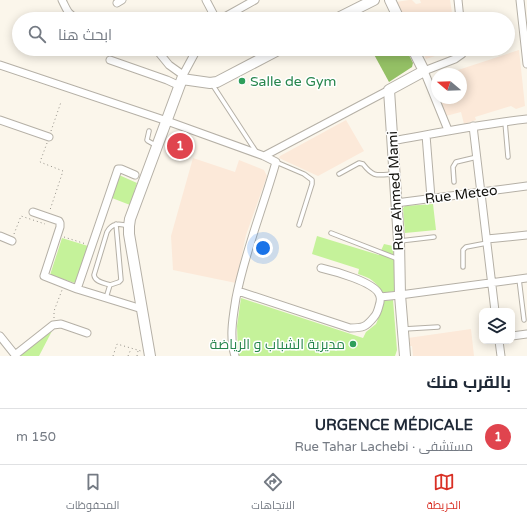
<!DOCTYPE html>
<html lang="ar">
<head>
<meta charset="utf-8">
<style>
	:root { --surface:#fff; --page:#f2f2f3; --text:#1f2937; --muted:#747a83; --line:#e0e1e3; --accent:#d93025 }
	body { margin:0; font-family:"Varela Round",Cairo,sans-serif; background:var(--page); color:var(--text); direction:rtl }
	.controls { position:absolute; right:12px; bottom:12px; display:grid; overflow:hidden; border-radius:8px; box-shadow:0 2px 10px #0003 }
	.controls button { width:36px; height:36px; display:grid; place-items:center; padding:0; border:0; border-bottom:1px solid var(--line); background:var(--surface); color:var(--text); font:20px sans-serif }
	.compass { position:absolute; left:431px; top:68px; width:36px; height:36px; border-radius:50%; background:var(--surface); box-shadow:0 2px 10px #0003; rotate:289deg }
	.you { position:absolute; left:263px; top:248px; width:14px; height:14px; margin:-10px; border:3px solid #fff; border-radius:50%; background:#1a73e8; box-shadow:0 0 0 6px #1a73e833 }
	.badge { display:grid; place-items:center; width:26px; height:26px; border-radius:50%; background:var(--accent); color:#fff; font-size:13px; font-weight:700 }
	.pin { position:absolute; translate:-50% -50%; border:2px solid #fff; box-shadow:0 1px 4px #0006 }
	.list { margin:0; padding:0; list-style:none }
	h2 { display:flex; justify-content:space-between; align-items:center; height:52px; margin:0; padding:0 16px; font-size:17px }
	h2 small { font-size:13px; font-weight:400; color:var(--muted) }
	.list li { display:grid; grid-template-columns:26px 1fr auto; gap:12px; align-items:center; box-sizing:border-box; height:56px; padding:0 16px; border-top:1px solid var(--line) }
	.list b { display:block; font-size:15px; white-space:nowrap }
	.list p { margin:0; font-size:13px; white-space:nowrap; color:var(--muted) }
	.list em { font-size:13px; font-style:normal; color:var(--muted) }
	.icon { flex:none; width:22px; height:22px; fill:none; stroke:currentColor; stroke-width:2; stroke-linecap:round; stroke-linejoin:round }
	.map { position:relative; flex:none; width:527px; height:356px; overflow:hidden; direction:ltr }
	.search { position:absolute; background:var(--surface); box-shadow:0 2px 10px #0003; left:12px; right:12px; top:12px; height:44px; display:flex; align-items:center; gap:10px; box-sizing:border-box; padding:0 14px; border-radius:22px; color:var(--muted); font-size:15px }
	.sheet { height:108px; background:var(--surface) }
	nav { display:flex; justify-content:space-around; align-items:center; box-sizing:border-box; height:56px; border-top:1px solid var(--line); background:var(--surface); font-size:11px; color:var(--muted) }
	nav a { display:grid; justify-items:center; gap:2px }
	nav .on { color:var(--accent) }
	.map>svg:first-child { display:block }
	.education { fill:#fce9d9 }
	.green { fill:#c5f29a }
	.forest { fill:#94c065 }
	.lines { fill:none; stroke-linecap:round; stroke-linejoin:round }
	.lane-casing { stroke:#b5b0a6; stroke-width:5.5 }
	.street-casing { stroke:#b5b0a6; stroke-width:9 }
	.secondary-casing { stroke:#b5b0a6; stroke-width:12 }
	.path { stroke:#939088; stroke-width:1; stroke-dasharray:1 3; stroke-linecap:butt }
	.lane { stroke:#fff; stroke-width:3.5 }
	.street { stroke:#fff; stroke-width:7 }
	.secondary { stroke:#fff; stroke-width:10 }
	.leisure-dot { fill:#2e9e5b; stroke:#fff; stroke-width:1.5 }
	.labels { text-anchor:middle; stroke-width:3; stroke-linejoin:round; paint-order:stroke }
	.leisure-label { font-size:14px; fill:#27864d; stroke:#fff; text-anchor:start }
	.street-label { font-size:14px; fill:#13120e; stroke:#fff }
</style>
</head>
<body>
<div class="map">
<svg width="527" height="356" viewBox="0 0 527 356">
	<rect width="100%" height="100%" fill="#fbf6eb"/>
	<path class="education" d="M409,0H412L416,4L421,3L420,0H450L453,19H404L396,2Z
		M417,49H456L426,59L422,51L419,52Z
		M519,50L525,106L516,109L511,106L475,117L476,120L464,124L461,112L446,116L440,98H461V74H456L455,71Z
		M346,120L364,151L318,176L279,158L280,156Z
		M193,158L235,172L239,160L264,170L267,176L246,235L236,283L173,270L171,236Z
		M471,329L474,356H413L412,346H409L408,338Z"/>
	<path class="green" d="M119,175L137,183L130,205L112,198Z
		M433,204L436,230L405,233L403,208L405,206Z
		M317,236L379,255L384,244L393,246L396,291L382,293C376,281 370,278 358,274L359,269L312,254Z
		M62,238L88,246L75,283L50,275Z
		M241,298L363,338L366,332L376,324L379,317L381,312L382,301L393,300L397,350L395,356H239L238,352L237,326Z
		M52,331L39,356H21V354Z"/>
	<path class="forest" d="M371,49H406L413,63L412,67L389,82Z"/>
	<g class="lines">
		<defs>
			<path id="lane" d="M508,31H511
				M212,84L257,153
				M505,122L508,157
				M149,131L147,140L148,141L157,146
				M276,162L304,174L312,180V184L299,225
				M339,174L359,163L363,164C374,178 377,175 394,174
				M454,182L453,167L456,162L477,157
				M331,233L398,259
				M400,241L434,237
				M463,267V250L466,247L487,243
				M519,279L524,320
				M110,285C104,283 95,282 94,275L107,232C112,223 119,223 128,226
				M106,298L110,285L119,282L121,280L116,224
				M404,329L438,327"/>
			<path id="street" d="M62,0C67,10 68,15 78,19
				M206,0L216,19
				M458,0L460,19
				M520,0L527,64
				M117,3L122,0
				M221,19L255,0
				M156,49L169,65L183,75
				M110,60L167,80L180,86
				M0,65L167,121L264,156L276,162C263,208 245,251 236,298C233,317 229,337 235,356
				M182,79L183,75L197,49
				M0,120L49,137
				M473,126L495,311
				M448,130L424,71L455,59L462,54L463,49
				M426,135L431,198
				M392,141C437,133 482,124 527,119
				M264,156L389,90
				M396,203L527,186
				M33,212L59,221L60,223V227L44,276L77,289L142,309
				M0,236L12,241
				M487,239L527,235
				M77,289L117,172L118,169H121L135,175
				M238,291L350,328C363,328 366,327 374,317C377,314 378,310 379,306C380,303 381,297 379,294C374,282 334,271 321,268
				M380,297L400,295L527,278
				M0,336L16,356
				M512,336L527,334
				M499,341L501,356
				M15,355L53,325L61,324L87,333"/>
			<path id="secondary" d="M390,0L399,19
				M336,19L374,0
				M150,356L129,234V226L130,219L182,79L210,83L217,82L280,49
				M405,356L400,295L399,241L389,90L424,71L413,49"/>
		</defs>
		<use href="#lane" class="lane-casing"/>
		<use href="#street" class="street-casing"/>
		<use href="#secondary" class="secondary-casing"/>
		<path class="path" d="M51,131L61,102
			M47,143L40,162L63,171L50,210
			M14,234L21,216L45,224
			M64,237L86,244
			M54,318V311L62,290
			M113,356L117,344L141,351
			M128,356L131,349
			M137,356L138,351"/>
		<use href="#lane" class="lane"/>
		<use href="#street" class="street"/>
		<use href="#secondary" class="secondary"/>
	</g>
	<g class="leisure-dot">
		<circle cx="242" cy="81" r="4"/>
		<circle cx="353" cy="344" r="4"/>
	</g>
	<g class="labels">
		<g class="leisure-label">
			<text x="250" y="86">Salle de Gym</text>
			<text x="345" y="349" text-anchor="end">مديرية الشباب و الرياضة</text>
		</g>
		<g class="street-label">
			<text transform="translate(395 191) rotate(-93)" y="5">Rue Ahmed Mami</text>
			<text transform="translate(461 194) rotate(-7)" y="5">Rue Meteo</text>
		</g>
	</g>
</svg>
<div class="controls">
<button><svg class="icon" aria-label="layers" viewBox="0 0 24 24"><path d="M12 4l9 5-9 5-9-5zM3 14l9 5 9-5"/></svg></button>
</div>
<svg class="compass" viewBox="-18 -18 36 36"><path d="M0-13l5 13h-10z" fill="#e53935"/><path d="M0 13l5-13h-10z" fill="#747a83"/></svg>
<div class="you"></div>
<div class="pin badge" style="left:180px;top:146px;background:#e0444e">1</div>
<div class="search"><svg class="icon" aria-label="search" viewBox="0 0 24 24"><circle cx="10" cy="10" r="6"/><path d="M15 15l6 6"/></svg>ابحث هنا</div>
</div>
<section class="sheet">
<h2>بالقرب منك<small></small></h2>
<ul class="list">
<li><span class="badge" style="background:#e0444e">1</span><div><b>URGENCE MÉDICALE</b><p>مستشفى · Rue Tahar Lachebi</p></div><em>150 m</em></li>
</ul>
</section>
<nav>
<a class="on"><svg class="icon" aria-label="map" viewBox="0 0 24 24"><path d="M3 6l6-2 6 2 6-2v14l-6 2-6-2-6 2zM9 4v14M15 6v14"/></svg>الخريطة</a>
<a><svg class="icon" aria-label="directions" viewBox="0 0 24 24"><path d="M12 3l9 9-9 9-9-9zM9 14v-3h6M13 9l2 2-2 2"/></svg>الاتجاهات</a>
<a><svg class="icon" aria-label="saved" viewBox="0 0 24 24"><path d="M7 4h10v16l-5-4-5 4z"/></svg>المحفوظات</a>
</nav>
</body>
</html>
